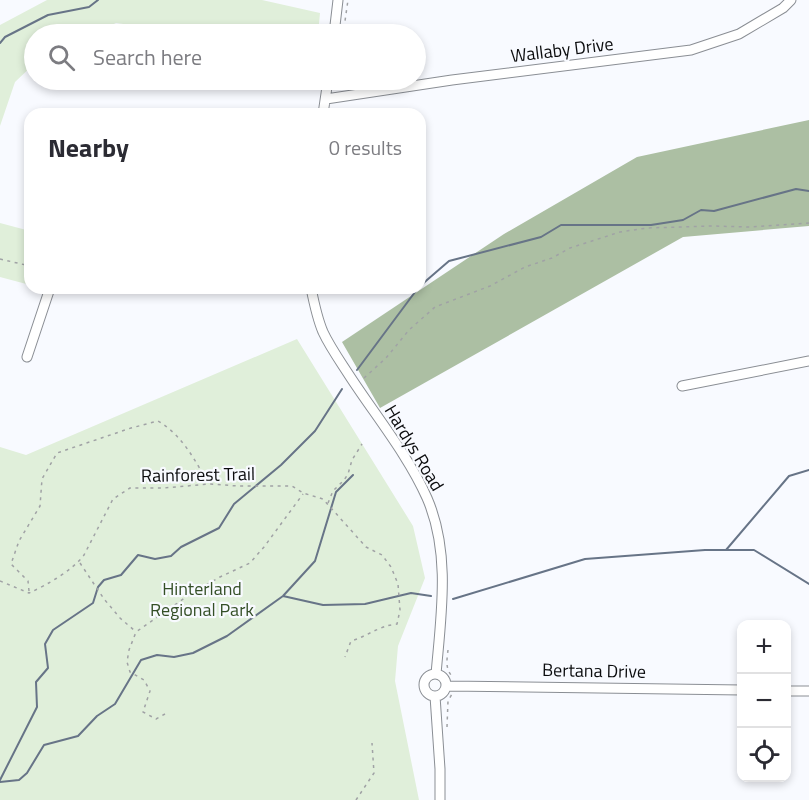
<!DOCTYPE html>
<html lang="en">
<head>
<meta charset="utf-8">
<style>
	:root { --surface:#fff; --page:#f2f2f3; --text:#2b2b33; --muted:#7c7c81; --line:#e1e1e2 }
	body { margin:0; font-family:"Titillium Web",sans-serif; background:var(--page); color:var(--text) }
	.controls { position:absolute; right:18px; bottom:18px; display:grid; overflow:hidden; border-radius:12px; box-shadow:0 3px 9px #0003 }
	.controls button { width:54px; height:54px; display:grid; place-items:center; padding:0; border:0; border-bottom:2px solid var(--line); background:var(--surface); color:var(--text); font:30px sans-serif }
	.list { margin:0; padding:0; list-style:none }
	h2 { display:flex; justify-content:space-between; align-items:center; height:78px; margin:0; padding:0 24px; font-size:26px }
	h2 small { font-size:20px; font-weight:400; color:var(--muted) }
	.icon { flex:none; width:33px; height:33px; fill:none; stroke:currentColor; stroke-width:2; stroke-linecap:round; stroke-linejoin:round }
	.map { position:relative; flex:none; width:809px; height:800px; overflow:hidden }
	.search { position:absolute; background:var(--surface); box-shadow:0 3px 9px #0003; left:24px; top:24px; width:402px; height:66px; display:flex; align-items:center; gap:15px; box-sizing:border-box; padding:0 21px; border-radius:33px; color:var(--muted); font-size:22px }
	.panel { position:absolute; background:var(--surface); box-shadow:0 3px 9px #0003; left:24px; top:108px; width:402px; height:186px; border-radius:18px }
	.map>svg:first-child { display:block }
	.green { fill:#e0efda }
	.forest { fill:#acbfa3 }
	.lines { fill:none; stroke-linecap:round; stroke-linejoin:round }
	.stream { stroke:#677487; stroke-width:2 }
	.minor-casing { stroke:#8a8e94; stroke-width:11 }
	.path { stroke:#a0a2a5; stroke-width:1.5; stroke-dasharray:3 4.5; stroke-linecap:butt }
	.minor { stroke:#fff; stroke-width:9 }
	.labels { text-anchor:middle; stroke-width:4.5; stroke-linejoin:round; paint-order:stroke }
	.street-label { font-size:18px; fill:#0b0c0e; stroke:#f8faff }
	.park-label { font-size:18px; fill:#344f26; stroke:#f8faff }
</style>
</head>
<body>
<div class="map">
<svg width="809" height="800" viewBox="0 0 809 800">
	<rect width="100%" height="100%" fill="#f8faff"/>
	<path class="green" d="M47,0H262L320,13L318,34H186L174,31L116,23L93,34H34V64L15,82L0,126V25Z
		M0,223L30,231V285L0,277Z
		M297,339L413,526L425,578L398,646L395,681L419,800H0V447L26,455Z"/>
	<path class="forest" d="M809,120V226L683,237L380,408L342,342L504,234L637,157Z"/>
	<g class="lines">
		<path class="stream" d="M0,43L5,37L48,15L89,7L98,0
			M420,286L449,261L541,237L561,225H651L683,220L701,210L714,211L796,189L809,191
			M357,370L418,288
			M726,550L789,476L809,470
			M283,596L323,605L365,604L411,593L431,596
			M453,599L585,559L705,550H754L809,584
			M0,780L37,707L36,682L48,668L45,644L53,630L93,603L98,587L104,580L121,575L138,555L155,559L171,556L181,547L219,528L234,504L281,465L315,431L342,389
			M0,782L19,780L27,773L44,745L78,736L97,716L115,704L141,660L157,655L174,657L193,653L227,636L283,596L315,561L336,492L353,475"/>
		<defs>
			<path id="minor" d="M334,34L338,0
				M326,99L452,80L691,50L739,34L783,8L791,0
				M323,114L328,80
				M311,288C314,303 317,318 323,332C330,347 340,361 349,375C375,415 408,455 427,498C451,553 441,616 436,674
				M27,357L50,288
				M682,386L809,361
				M424 685a11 11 0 1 1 22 0a11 11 0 1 1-22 0Z
				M447,686L742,690
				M786,691H809
				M435,696L440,769V800"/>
		</defs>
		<use href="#minor" class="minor-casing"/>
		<path class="path" d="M344,28L348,0
			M0,259L30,266
			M364,378L386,358L409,330L435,307L490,286L525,267L552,258L570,248L620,232L647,228L712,226L751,227L809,223
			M328,503L333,491L344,480L348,474L352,460L362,444
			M80,563L104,599L120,618L135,631
			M0,581L29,593C47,585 73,570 84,555L113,499L130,488H164L209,484L238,486H292L303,493L323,499L366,547L382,555L391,567L398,584L400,610L397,624C378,626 368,636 351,641L345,657
			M29,591L28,581L11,564L19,541L40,506L42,479L57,453L131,428L158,421C182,435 195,460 208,483
			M448,650C447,659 445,669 452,676
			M165,714L156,719L143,712L150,691L144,680L130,672L127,662L129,650L136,632L189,595L220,577L250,563L264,547L303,494
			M447,727L448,701L452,694
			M356,800L374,773L372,743"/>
		<use href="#minor" class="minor"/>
	</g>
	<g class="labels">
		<g class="street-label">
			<text transform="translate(562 50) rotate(-7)" y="6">Wallaby Drive</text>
			<text transform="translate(414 448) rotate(59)" y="6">Hardys Road</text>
			<text transform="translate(198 475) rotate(-1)" y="6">Rainforest Trail</text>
			<text transform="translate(594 671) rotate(1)" y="6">Bertana Drive</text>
		</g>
		<g class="park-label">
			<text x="202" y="595">Hinterland<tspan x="202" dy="21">Regional Park</tspan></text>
		</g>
	</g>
</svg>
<div class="controls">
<button>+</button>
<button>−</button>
<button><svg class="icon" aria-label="locate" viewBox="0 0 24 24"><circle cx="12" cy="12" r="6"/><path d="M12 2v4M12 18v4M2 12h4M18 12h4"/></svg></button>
</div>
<div class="search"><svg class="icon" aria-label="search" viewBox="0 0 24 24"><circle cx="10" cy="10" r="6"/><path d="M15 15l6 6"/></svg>Search here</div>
<section class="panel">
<h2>Nearby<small>0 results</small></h2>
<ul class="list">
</ul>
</section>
</div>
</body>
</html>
